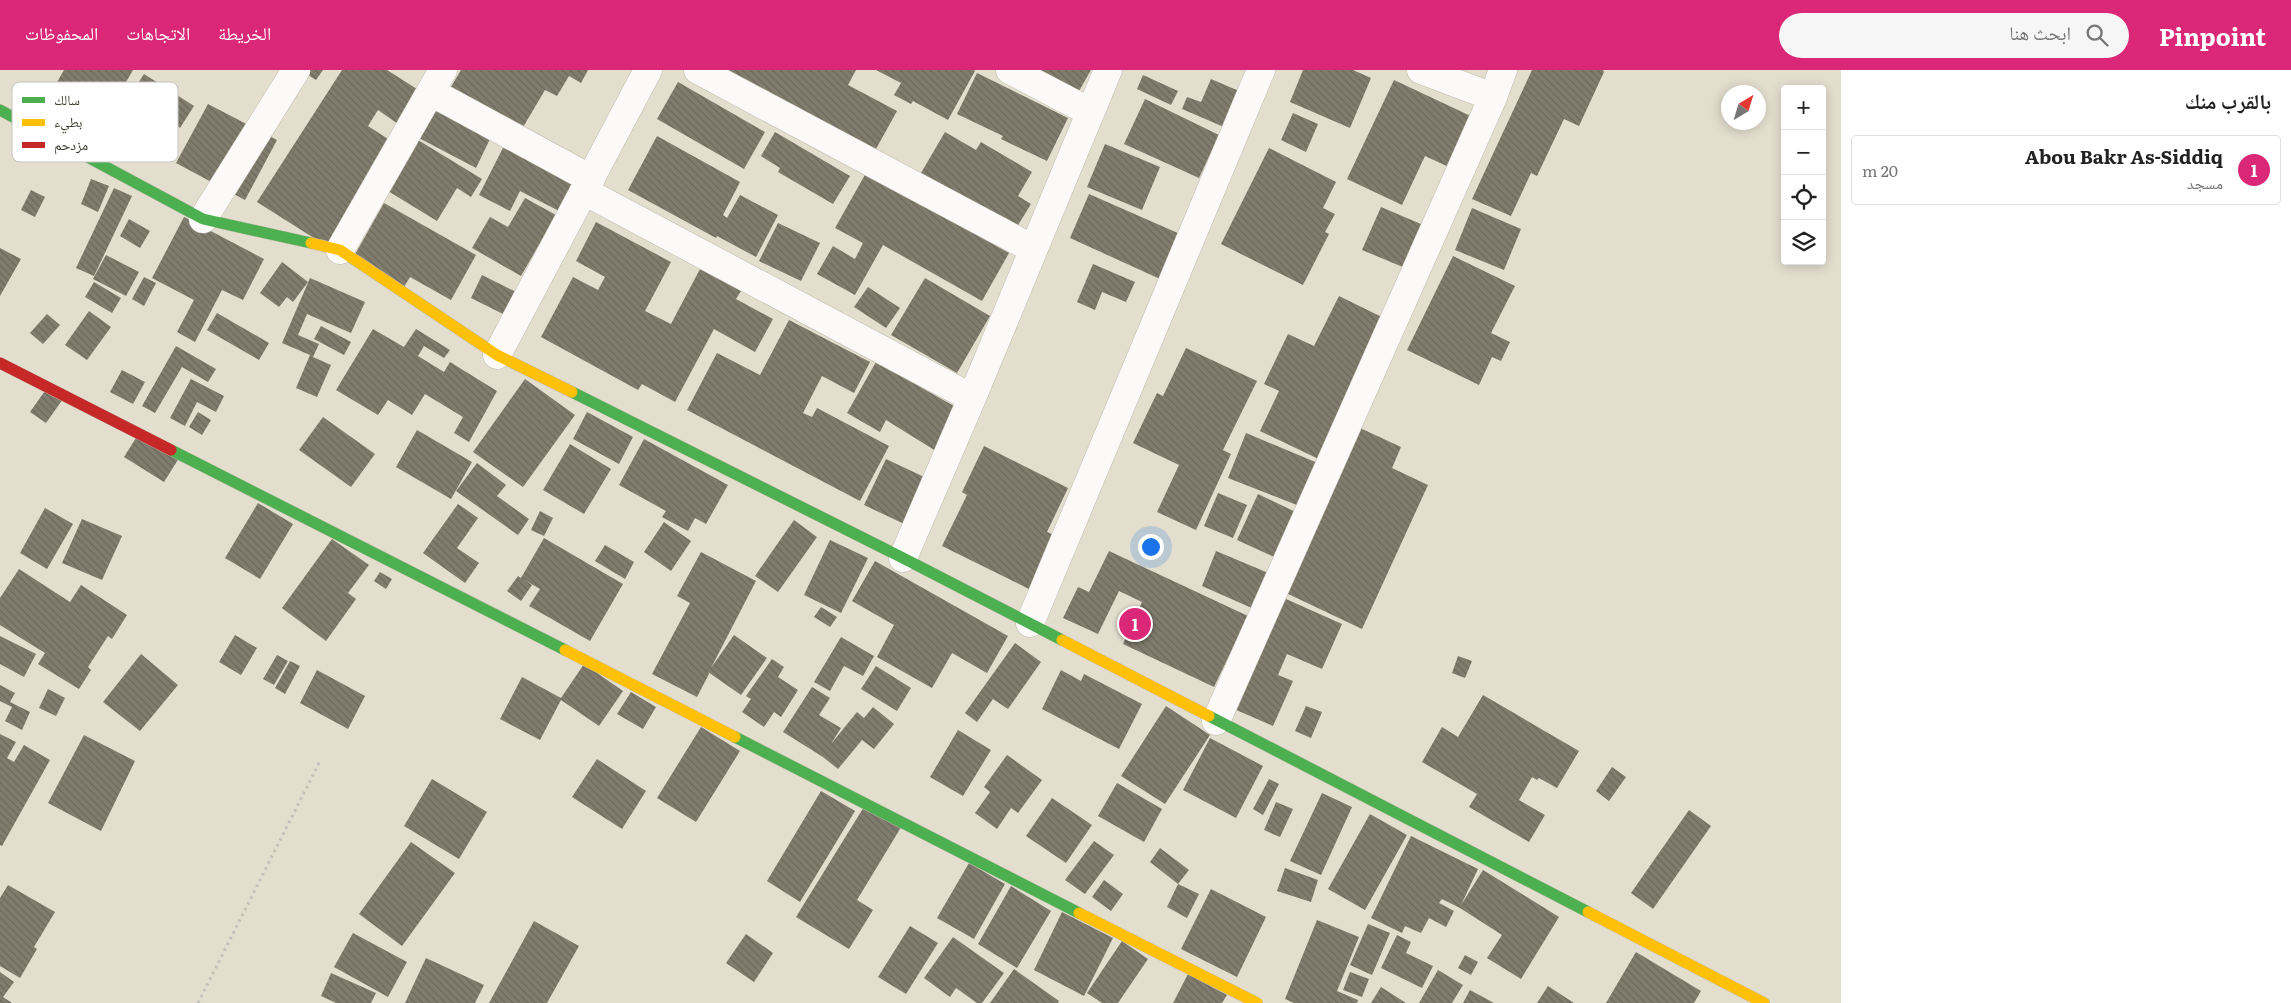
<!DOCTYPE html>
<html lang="ar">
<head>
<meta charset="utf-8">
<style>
	:root { --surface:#fff; --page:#f6f6f6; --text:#222; --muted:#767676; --line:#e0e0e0; --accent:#db2777 }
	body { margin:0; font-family:Literata,"Noto Naskh Arabic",serif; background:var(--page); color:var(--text); direction:rtl }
	.controls { position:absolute; right:15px; top:15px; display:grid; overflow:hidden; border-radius:5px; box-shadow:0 2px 12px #0003 }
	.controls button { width:45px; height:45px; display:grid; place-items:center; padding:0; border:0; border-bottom:1px solid var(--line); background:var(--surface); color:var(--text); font:25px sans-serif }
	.compass { position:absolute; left:1721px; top:15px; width:45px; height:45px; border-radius:50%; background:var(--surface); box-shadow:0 2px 12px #0003; rotate:38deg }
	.you { position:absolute; left:1150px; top:476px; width:18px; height:18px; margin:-12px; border:4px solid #fff; border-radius:50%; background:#1a73e8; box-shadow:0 0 0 8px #1a73e833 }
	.badge { display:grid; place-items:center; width:32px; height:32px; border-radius:50%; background:var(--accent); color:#fff; font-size:16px; font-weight:700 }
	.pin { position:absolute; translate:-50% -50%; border:2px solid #fff; box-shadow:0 1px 5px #0006 }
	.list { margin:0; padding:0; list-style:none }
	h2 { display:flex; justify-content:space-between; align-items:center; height:65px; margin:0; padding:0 20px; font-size:21px }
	h2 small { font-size:16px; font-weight:400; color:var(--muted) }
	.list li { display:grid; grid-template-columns:32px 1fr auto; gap:15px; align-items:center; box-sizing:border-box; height:70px; margin:0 10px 10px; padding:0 10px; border:1px solid var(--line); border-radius:5px }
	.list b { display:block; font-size:19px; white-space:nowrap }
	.list p { margin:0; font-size:16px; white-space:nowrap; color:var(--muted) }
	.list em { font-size:16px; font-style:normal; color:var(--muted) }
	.icon { flex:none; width:28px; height:28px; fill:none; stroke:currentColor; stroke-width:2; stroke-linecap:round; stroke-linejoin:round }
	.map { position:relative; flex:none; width:1841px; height:933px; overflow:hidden; direction:ltr }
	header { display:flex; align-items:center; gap:30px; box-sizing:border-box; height:70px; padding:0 25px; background:var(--accent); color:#fff }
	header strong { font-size:24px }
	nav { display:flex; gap:28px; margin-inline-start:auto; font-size:18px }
	.search { width:350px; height:45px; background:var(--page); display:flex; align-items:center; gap:12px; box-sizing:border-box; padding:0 18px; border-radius:28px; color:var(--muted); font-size:19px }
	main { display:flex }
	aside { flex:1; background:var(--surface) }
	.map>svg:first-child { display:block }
	.building { fill:url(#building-back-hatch) }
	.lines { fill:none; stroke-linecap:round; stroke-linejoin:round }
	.street-casing { stroke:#c0bbae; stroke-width:29 }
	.fast-casing { stroke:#c0bbae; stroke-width:12 }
	.slow-casing { stroke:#c0bbae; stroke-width:12 }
	.jam-casing { stroke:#c0bbae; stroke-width:12 }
	.path { stroke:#c3c1ba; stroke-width:3; stroke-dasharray:2.5 4; stroke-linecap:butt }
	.street { stroke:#fbfaf8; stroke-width:28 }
	.fast { stroke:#4caf50; stroke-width:11 }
	.slow { stroke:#ffc107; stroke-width:11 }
	.jam { stroke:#c62828; stroke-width:11 }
	.key { fill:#fff; stroke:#c5c4c0; stroke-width:1 }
	.key-label { font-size:14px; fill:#3e3a2e }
</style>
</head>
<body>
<header>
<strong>Pinpoint</strong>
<div class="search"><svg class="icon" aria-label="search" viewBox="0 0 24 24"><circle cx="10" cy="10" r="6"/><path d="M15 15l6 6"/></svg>ابحث هنا</div>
<nav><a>الخريطة</a><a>الاتجاهات</a><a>المحفوظات</a></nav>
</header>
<main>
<aside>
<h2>بالقرب منك<small></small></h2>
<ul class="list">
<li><span class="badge">1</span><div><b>Abou Bakr As-Siddiq</b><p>مسجد</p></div><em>20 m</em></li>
</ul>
</aside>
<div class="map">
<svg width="1841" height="933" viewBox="0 0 1841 933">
	<defs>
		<pattern id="building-back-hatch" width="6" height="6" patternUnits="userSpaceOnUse" patternTransform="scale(1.25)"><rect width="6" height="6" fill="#817d6e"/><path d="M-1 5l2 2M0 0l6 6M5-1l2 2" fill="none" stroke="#6b675b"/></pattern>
	</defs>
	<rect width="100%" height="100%" fill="#e3dece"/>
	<path class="building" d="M64,0H133L114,33L142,46L129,76L99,62L104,51L101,55L49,26Z
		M300,0H323L316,10Z
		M342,0H387L420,21L398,54L378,40L368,56L402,78L336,182L257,132Z
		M461,0H588L581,13L569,6L557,26L545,20L519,64L448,22Z
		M710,0H856L848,15L897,41L871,88Z
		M876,0H974L975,1L948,50L913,31L911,34L894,25L901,13Z
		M1029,0H1091L1075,28Z
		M1303,0H1353L1371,8L1350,58L1290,32Z
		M1532,0H1603L1604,2L1579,56L1564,49L1537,106L1531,103L1511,146L1472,129Z
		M977,3L1068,48L1047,91L1001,69L1003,66L957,44Z
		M144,4L194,36L180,58L155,42L151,49L126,32Z
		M1143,5L1178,21L1171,35L1137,19Z
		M1211,9L1239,21L1224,57L1182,39L1187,27L1201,32Z
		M1394,10L1475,48L1451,98L1425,86L1402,135L1347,109Z
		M678,12L765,62L744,99L657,49Z
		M1145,29L1219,65L1199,108L1124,74Z
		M208,34L277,70L245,130L176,93Z
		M432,39L490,69L476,98L417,67Z
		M1293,43L1318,54L1306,82L1281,70Z
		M775,62L850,106L833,134L778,102L780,98L761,86Z
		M945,62L976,80L981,72L1032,102L1018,126L1031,134L1015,160L921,103Z
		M657,66L740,112L723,145L727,148L740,125L778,145L756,187L717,166L716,168L628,120Z
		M418,70L482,109L471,127L457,118L437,151L388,121Z
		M506,72L578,109L561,142L520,121L510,141L479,125Z
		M1105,74L1160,97L1142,140L1087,117Z
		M1269,78L1336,112L1323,138L1335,144L1325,162L1329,164L1303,215L1221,174Z
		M866,103L1009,183L982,231L883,175L855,225L817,204L833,176L855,189L863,173L835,158Z
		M91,109L109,116L98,142L81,134Z
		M114,118L132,126L94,206L76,198Z
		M31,120L45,127L35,147L21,140Z
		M1089,124L1180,164L1160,209L1070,168Z
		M525,128L556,145L521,206L472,178L490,147L508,157Z
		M384,133L476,185L451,230L410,207L404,217L353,188Z
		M1381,137L1428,157L1410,200L1362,180Z
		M1472,138L1521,159L1504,200L1455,180Z
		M184,147L264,189L243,230L222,220L195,272L177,262L194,230L152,208Z
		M129,149L150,161L140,178L120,166Z
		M596,152L671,192L645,241L671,254L700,199L741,221L736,229L773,249L755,282L714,259L675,332L642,314L638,320L541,267L573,207L598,220L605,207L576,191Z
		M778,153L820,173L801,211L759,191Z
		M0,178L21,189L0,226Z
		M106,185L139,202L126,226L93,209Z
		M1453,186L1515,216L1491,263L1510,272L1501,291L1492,287L1479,315L1407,280Z
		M282,192L308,212L293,232L287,227L279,237L260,223Z
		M1093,194L1135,212L1126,232L1102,222L1095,240L1077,232Z
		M482,205L518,223L507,246L471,228Z
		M144,207L156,213L144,236L132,229Z
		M310,208L365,232L351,263L307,244L298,265L319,274L313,287L331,295L317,327L296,318L310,285L282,273Z
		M925,208L990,246L957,303L891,265Z
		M94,212L121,228L112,243L85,227Z
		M868,217L900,238L886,258L854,237Z
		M1339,226L1392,252L1327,393L1260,361L1279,321L1264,314L1288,264L1314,276Z
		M89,241L111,257L87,290L65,275Z
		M217,243L269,273L259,290L207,260Z
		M47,244L60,255L43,274L30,263Z
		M789,250L870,292L854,323L822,306L803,343L812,347L817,338L889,376L860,431L687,340L717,283L760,305Z
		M321,256L351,272L344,285L314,269Z
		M373,259L404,277L416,259L450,280L444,288L424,276L418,286L444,302L450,292L497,321L469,372L454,363L463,347L425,324L412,345L388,330L378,345L336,320Z
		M176,276L216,299L208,312L182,297L155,343L142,336Z
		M1186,278L1257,311L1223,380L1231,384L1196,460L1157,442L1179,395L1133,373L1157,323L1163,326Z
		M876,292L968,344L944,386L886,350L880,362L847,343Z
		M122,300L145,312L133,334L110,322Z
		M191,309L224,326L216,342L197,332L185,356L170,348Z
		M525,309L575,345L523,417L473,382Z
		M47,318L63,329L46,353L30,342Z
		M198,342L211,350L202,365L189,357Z
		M587,342L633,367L619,394L573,369Z
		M323,347L375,384L351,417L299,380Z
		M1360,358L1401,377L1392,398L1428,415L1362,559L1284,522Z
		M141,360L181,385L164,412L124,387Z
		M417,360L472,392L451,429L396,397Z
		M1246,363L1320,394L1302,437L1228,408Z
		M644,369L728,415L706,454L695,448L688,461L662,447L666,441L619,415Z
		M570,374L611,399L584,444L543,420Z
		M984,376L1068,418L1047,462L1059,467L1033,521L942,476L967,425L962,422Z
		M886,389L939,414L917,460L864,435Z
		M477,393L506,415L497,426L529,449L518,465L456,421Z
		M1218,423L1247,435L1233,468L1204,456Z
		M1258,424L1302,445L1281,490L1237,470Z
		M258,433L293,454L260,509L225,488Z
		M458,434L478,448L457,478L479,493L465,513L423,483Z
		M45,438L73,454L47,499L20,483Z
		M540,441L553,448L544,466L531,460Z
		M82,449L122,466L102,510L62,493Z
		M794,450L817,467L778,522L755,506Z
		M664,452L691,471L671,501L644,482Z
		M544,468L623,514L590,571L529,536L540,519L521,508Z
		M332,469L369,495L348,523L356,529L326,571L282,538Z
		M830,470L868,488L841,543L804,525Z
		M605,475L634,492L625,509L595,491Z
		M1109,481L1248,546L1214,617L1123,574L1142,532L1119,521L1098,564L1063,548L1078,517L1089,522Z
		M1216,481L1278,507L1263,543L1202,516Z
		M701,482L756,511L711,598L734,565L767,588L741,625L708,602L709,604L697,627L652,604L690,533L677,526Z
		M875,491L1008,566L987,603L952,583L932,618L877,587L894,555L852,531Z
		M19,499L70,532L81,515L127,545L112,569L108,566L88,597L91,600L79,619L38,594L45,583L0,555V528Z
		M380,502L392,509L386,519L374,511Z
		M518,506L532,515L521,531L507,521Z
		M1277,525L1342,554L1322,599L1287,584L1278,605L1293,611L1273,656L1227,636Z
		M821,537L837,547L830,557L814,547Z
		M235,565L257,578L241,605L219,592Z
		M0,566L36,584L24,607L0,594Z
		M841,567L874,586L863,606L844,596L830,621L814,612Z
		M1015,573L1041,592L1008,639L993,629L977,652L965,643Z
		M141,584L178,615L140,661L103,632Z
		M277,585L288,591L274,615L263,609Z
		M1458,586L1472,591L1465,608L1452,603Z
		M772,589L784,597L778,607L798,620L781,647L774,642L764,657L742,642L751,629L746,626Z
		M290,591L300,596L285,624L275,618Z
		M584,594L623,621L599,656L561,630L540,670L500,649L522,607L561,628Z
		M876,596L911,618L897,641L861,619Z
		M317,600L365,626L348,659L300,633Z
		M1061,600L1081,611L1084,604L1142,634L1119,679L1042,639Z
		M0,615L15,623L10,632L30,642L22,660L5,651L12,637L0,631Z
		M812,617L830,628L819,645L841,658L831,674L857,642L864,648L873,637L894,654L874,679L862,670L838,699L823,687L783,662Z
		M48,619L65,628L56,646L39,638Z
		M631,622L656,637L643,659L617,644Z
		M1483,625L1579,681L1557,718L1539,708L1537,710L1532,707L1519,730L1545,745L1529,772L1469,737L1477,724L1422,692L1442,657L1458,667Z
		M1166,636L1210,665L1165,734L1121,706Z
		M1306,636L1322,642L1311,668L1295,661Z
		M701,657L740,681L696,752L657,728Z
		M958,660L991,680L963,726L930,707Z
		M0,664L16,672L7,688L14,692L24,675L50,690L2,776L0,775Z
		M84,665L135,691L101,761L48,733Z
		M1210,668L1263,696L1236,748L1183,720Z
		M1007,685L1042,710L1018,743L1011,738L997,759L975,743L990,722L984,717Z
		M597,689L646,721L622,759L572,727Z
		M1612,697L1626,707L1609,731L1596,721Z
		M432,709L487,742L459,789L404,756Z
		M1269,709L1279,714L1263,745L1253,739Z
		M1117,713L1162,739L1144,772L1098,746Z
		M821,721L855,741L800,832L767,811Z
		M1322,723L1352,737L1321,805L1290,791Z
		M1052,728L1092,755L1066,793L1026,766Z
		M867,732L903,754L857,830L873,840L849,879L796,847Z
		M1276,732L1293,739L1280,767L1264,760Z
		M1689,740L1711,756L1653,839L1631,823Z
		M1370,744L1407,765L1365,840L1328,819Z
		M1411,766L1478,799L1461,835L1483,800L1559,847L1521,909L1487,888L1502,865L1460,838L1442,829L1439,833L1454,841L1446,857L1429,848L1421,863L1405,856L1402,863L1371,848Z
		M1094,771L1114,785L1085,824L1065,810Z
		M411,772L455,803L402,876L359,844Z
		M1160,778L1189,800L1178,814L1150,792Z
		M969,793L1005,814L974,869L937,848Z
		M1285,798L1318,810L1311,832L1277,821Z
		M1104,810L1123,824L1111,841L1092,827Z
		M1178,814L1199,824L1187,848L1167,837Z
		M8,815L55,842L34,877L37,879L20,908L0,896V828Z
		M1011,816L1051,841L1017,898L978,874Z
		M1211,819L1266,847L1237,907L1181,879Z
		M1062,842L1113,868L1084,926L1034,900Z
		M1317,850L1359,867L1337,921L1358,930L1357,933H1294L1285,929Z
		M534,851L579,876L547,933H489Z
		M1368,854L1390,863L1372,905L1350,895Z
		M910,856L938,873L906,924L878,907Z
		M353,863L407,892L388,927L334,897Z
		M746,864L773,883L754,912L726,893Z
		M1397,865L1411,872L1406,883L1433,896L1422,918L1381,898Z
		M953,867L1004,903L982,933H977L956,918L950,927L924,908Z
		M1122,871L1148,889L1118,933H1102L1087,923Z
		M1636,882L1701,921L1694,933H1606Z
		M1465,885L1478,892L1471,905L1458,898Z
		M426,888L484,915L475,933H405Z
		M1014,899L1059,931L1058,933H990Z
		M1438,900L1463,915L1452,933H1419Z
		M0,902L14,912L3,927L12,933H0Z
		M1350,902L1369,909L1362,927L1343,920Z
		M331,903L376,923L371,933H336L321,926Z
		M1188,904L1227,925L1222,933H1173Z
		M1548,916L1574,933H1537Z
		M1381,917L1406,933H1371Z
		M1470,920L1494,933H1463Z"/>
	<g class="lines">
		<defs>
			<path id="street" d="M698,0L1033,179
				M1010,0L1090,42
				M1421,0L1493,27
				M431,22L591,109
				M584,121L972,328
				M203,149L296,0
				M340,180L443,0
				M497,285L648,0
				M903,488L972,328L1108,0
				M1030,553L1261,0
				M1216,651L1493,27L1503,0"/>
			<path id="fast" d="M0,40L203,149L311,173
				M572,322L903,488L1062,570
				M171,380L565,580
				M1209,646L1588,842
				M735,667L1079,843"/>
			<path id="slow" d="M311,173L340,180L497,285L572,322
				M1062,570L1209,646
				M565,580L735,667
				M1588,842L1764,933
				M1079,843L1257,933"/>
			<path id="jam" d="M0,293L171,380"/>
		</defs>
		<use href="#street" class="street-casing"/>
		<use href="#fast" class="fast-casing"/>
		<use href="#slow" class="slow-casing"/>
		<use href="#jam" class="jam-casing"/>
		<path class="path" d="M198,933L320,691"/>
		<use href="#street" class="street"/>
		<use href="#fast" class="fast"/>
		<use href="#slow" class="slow"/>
		<use href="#jam" class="jam"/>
	</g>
	<rect x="12" y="12" width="166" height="80" rx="8" class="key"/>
	<rect x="22" y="27" width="23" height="6" fill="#4caf50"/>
	<rect x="22" y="49" width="23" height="7" fill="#ffc107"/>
	<rect x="22" y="72" width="23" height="6" fill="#c62828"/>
	<g class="key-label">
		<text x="54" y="35">سالك</text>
		<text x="54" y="57">بطيء</text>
		<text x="54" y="80">مزدحم</text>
	</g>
</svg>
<div class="controls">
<button>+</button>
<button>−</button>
<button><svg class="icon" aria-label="locate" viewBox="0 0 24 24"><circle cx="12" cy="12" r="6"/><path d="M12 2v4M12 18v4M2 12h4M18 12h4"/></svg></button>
<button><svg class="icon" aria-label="layers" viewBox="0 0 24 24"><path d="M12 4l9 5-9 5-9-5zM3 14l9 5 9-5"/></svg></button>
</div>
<svg class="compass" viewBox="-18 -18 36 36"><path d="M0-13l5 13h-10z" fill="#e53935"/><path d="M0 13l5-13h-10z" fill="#767676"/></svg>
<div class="you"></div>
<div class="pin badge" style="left:1135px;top:554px">1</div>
</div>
</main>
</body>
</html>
